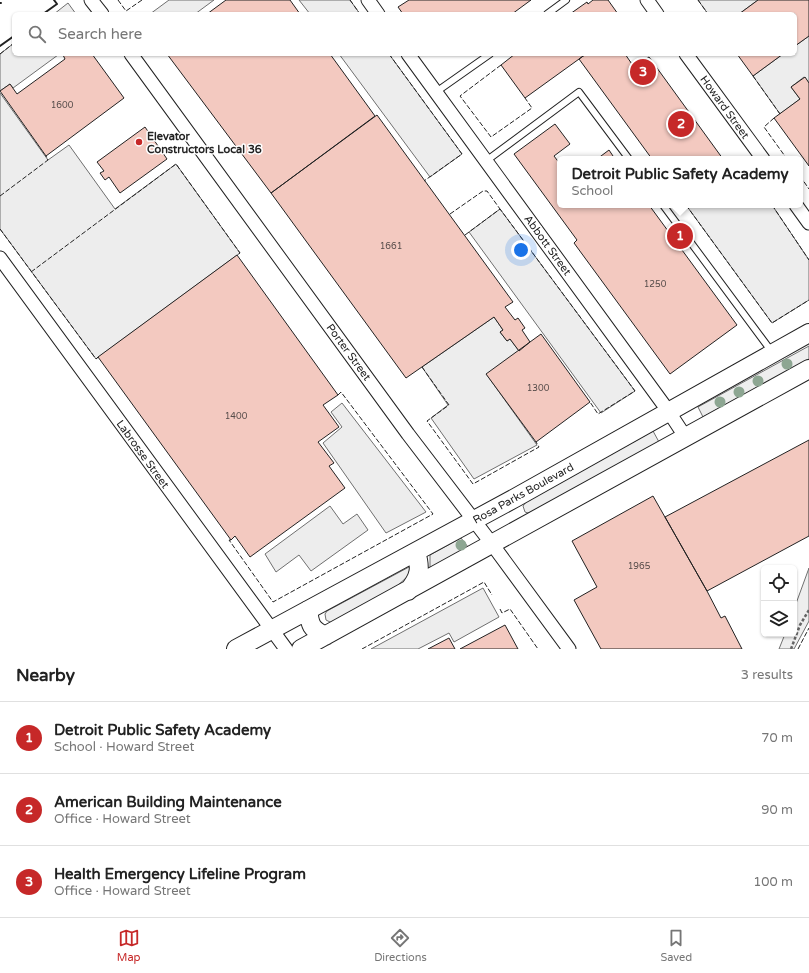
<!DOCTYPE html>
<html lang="en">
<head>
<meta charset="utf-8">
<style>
	:root { --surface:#fff; --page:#f6f6f6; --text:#222; --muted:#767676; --line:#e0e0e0; --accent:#c62828 }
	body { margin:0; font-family:"Varela Round",sans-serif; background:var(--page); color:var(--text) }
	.controls { position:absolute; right:12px; bottom:12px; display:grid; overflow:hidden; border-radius:6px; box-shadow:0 1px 3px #0004 }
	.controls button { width:36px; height:36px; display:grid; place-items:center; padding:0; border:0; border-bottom:1px solid var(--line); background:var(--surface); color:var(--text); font:20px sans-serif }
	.you { position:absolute; left:521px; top:250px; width:14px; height:14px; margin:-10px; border:3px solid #fff; border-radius:50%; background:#1a73e8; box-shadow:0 0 0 6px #1a73e833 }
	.badge { display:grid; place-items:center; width:26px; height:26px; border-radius:50%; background:var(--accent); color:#fff; font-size:13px; font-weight:700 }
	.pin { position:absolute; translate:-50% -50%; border:2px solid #fff; box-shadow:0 1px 4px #0006 }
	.popup { position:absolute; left:557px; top:156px; width:246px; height:52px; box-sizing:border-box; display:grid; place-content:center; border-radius:6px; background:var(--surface); filter:drop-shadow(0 1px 3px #0005); font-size:13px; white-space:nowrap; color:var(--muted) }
	.popup b { font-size:15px; color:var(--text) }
	.popup::after { content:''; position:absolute; left:50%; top:100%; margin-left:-8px; border:8px solid transparent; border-top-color:var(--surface) }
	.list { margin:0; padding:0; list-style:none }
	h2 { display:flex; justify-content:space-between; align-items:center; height:52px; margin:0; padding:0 16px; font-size:17px }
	h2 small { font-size:13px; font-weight:400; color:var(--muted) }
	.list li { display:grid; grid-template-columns:26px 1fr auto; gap:12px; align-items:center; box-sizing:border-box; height:72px; padding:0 16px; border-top:1px solid var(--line) }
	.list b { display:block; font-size:15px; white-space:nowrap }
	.list p { margin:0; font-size:13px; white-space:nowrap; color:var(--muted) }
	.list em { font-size:13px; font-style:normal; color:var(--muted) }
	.icon { flex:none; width:22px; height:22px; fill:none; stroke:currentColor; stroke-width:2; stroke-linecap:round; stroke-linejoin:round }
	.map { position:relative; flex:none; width:809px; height:649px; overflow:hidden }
	.search { position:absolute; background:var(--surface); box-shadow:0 1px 3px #0004; left:12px; right:12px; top:12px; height:44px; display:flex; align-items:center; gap:10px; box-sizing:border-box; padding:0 14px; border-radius:6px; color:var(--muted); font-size:15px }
	.sheet { height:268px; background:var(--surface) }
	nav { display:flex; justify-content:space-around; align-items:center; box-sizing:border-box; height:56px; border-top:1px solid var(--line); background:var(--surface); font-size:11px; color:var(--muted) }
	nav a { display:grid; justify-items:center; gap:2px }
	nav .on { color:var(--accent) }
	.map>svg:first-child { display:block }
	.green { fill:#eee; stroke:#6f6f6f }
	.parking { fill:#ededed; stroke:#6f6f6f }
	.building { fill:#f3c9c0; stroke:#222 }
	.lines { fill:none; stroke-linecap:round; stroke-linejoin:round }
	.service-casing { stroke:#222; stroke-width:8 }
	.minor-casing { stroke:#222; stroke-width:15 }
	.secondary-casing { stroke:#222; stroke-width:20 }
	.path { stroke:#646464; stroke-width:2.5; stroke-dasharray:3 2; stroke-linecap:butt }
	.service { stroke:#fff; stroke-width:6 }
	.minor { stroke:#fff; stroke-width:13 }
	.secondary { stroke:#fff; stroke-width:18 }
	.fence { stroke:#222; stroke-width:1; stroke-dasharray:5 2; stroke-linecap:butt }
	.wall { stroke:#222; stroke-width:2 }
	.tree { fill:#8da692 }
	.poi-dot { fill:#c62828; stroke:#fff; stroke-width:1.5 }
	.labels { text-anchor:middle; stroke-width:3; stroke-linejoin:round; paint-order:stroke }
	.number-label { font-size:9px; fill:#564c4a }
	.street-label { font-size:11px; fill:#222; stroke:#fff }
	.poi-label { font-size:11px; font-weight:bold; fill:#222; stroke:#fff; text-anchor:start }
</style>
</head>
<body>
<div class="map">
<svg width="809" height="649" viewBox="0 0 809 649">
	<rect width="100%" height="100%" fill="#fff"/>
	<path class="green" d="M809,346V359L703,417L698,407Z
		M653,431L659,442L532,513H528L525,512L523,506L526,502Z
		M461,538L468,547L430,568V555Z
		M409,567L410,569L408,576L395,588L332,623L326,620L325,614L327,611Z
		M809,568V621L794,649H779L785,634H794V609Z"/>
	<path class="parking" d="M169,0H214L195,14H150Z
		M299,0H350L360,14H310Z
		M698,0H758L739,14H708Z
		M68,3L76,14H53H54Z
		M809,36V83L804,77L791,87L800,99L780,114L753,76L783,54H795V46Z
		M14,43V54L58,55L13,88L10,84L0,91V54Z
		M339,54H389L462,154L430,177Z
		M0,93L48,160L69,145L115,209L176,164L240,253L96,359L0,229Z
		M686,205H772L809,260V300L772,323Z
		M500,209L635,391L601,413L469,232Z
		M494,317L503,330L500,332L507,341L510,339L519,351L487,375L537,445L474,479L431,418L448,405L422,367Z
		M342,403L426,512L386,533L323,443L342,427L331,412Z
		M330,506L343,524L357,514L368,530L311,571L299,555L276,572L265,554Z
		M483,588L499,617L454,642L449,633L418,649H371Z"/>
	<path class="building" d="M226,0H290L300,14H207Z
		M409,0H531L512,14H403L398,7Z
		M593,0H608L618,14H570L587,2L588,4Z
		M758,0H809V36L795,46V14H739Z
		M64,54H92L124,98L46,156L0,91L10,84L17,94L65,59L63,55Z
		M167,54H330L375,116L271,193Z
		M515,54H586L525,98L501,65Z
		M586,54H625L634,67L649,57L723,159H652L579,59Z
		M737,54H783L753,76Z
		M805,77L809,83V166L774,118L800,99L791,87Z
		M377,115L513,302L505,307L515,320L518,318L525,328L522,330L530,342L519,351L510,339L507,341L500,332L503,330L494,317L406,378L271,193Z
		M555,124L570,144L554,156L560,164V205H649L737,325L670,374L574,243L577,240L514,154Z
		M145,127L167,159L120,193L109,177L105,180L100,173L104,171L97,162Z
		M609,150L615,159H597Z
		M237,255L338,395L323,405L339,427L318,442L334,463L329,466L345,488L250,557L235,536L231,540L98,357Z
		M541,334L590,402L536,442L486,374Z
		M809,440V536L707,591L665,517Z
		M653,496L707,591L721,618L725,616L742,649H601L574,600L597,587L572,541Z
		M505,625L518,649H460Z
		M449,638L455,649H428Z"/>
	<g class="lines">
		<defs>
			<path id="service" d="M547,14L566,0
				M436,92L490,54
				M486,161L579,92L629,159
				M663,205L772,352"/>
			<path id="minor" d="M91,0L102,14
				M368,0L378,14
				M647,0L657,14
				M131,54L408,434L492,544L569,649
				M408,54L669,412L686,438
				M686,54L763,159
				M796,205L809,223
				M0,258L286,649"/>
			<path id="secondary" d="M408,591C420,577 421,568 416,552
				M308,610C310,625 311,629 325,636
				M236,649L515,498L809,333
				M301,649L809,369"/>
		</defs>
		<use href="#service" class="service-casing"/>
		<use href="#minor" class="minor-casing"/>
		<use href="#secondary" class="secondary-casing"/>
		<path class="path" d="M791,649L800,625L809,610"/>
		<use href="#service" class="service"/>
		<use href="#minor" class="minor"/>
		<use href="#secondary" class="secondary"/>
		<path class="fence" d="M118,0L126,11L142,0
			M350,0L360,14
			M698,0L708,14
			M53,14H54
			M0,54L14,43
			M389,54L462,154L424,181
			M501,65L460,96L491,137L532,108L525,98
			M753,76L780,114
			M774,118L764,127L787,159
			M800,176L809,189
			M0,196L48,160L46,156
			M686,205L772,323L809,300
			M772,205L809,260
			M450,214L483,191H487L500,209
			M0,229L96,359L98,357
			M465,235L500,209L635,391L598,414L590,402
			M31,272L176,164L240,253L237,255
			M422,367L449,405L427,421L473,484L539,447L536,442
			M231,540H229L273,602L433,514L341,392L338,395
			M500,609L502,613L510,609L538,649
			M362,649L484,582L492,595
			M798,649L809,628"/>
		<path class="wall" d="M0,3H1
			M43,14L57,4L54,0
			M0,46L14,36"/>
	</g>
	<g class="tree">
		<circle cx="787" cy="364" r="5.5"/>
		<circle cx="758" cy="381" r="5.5"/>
		<circle cx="739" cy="392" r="5.5"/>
		<circle cx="720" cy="402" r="5.5"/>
		<circle cx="461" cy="545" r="5.5"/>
	</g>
	<circle class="poi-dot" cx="139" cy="142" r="4"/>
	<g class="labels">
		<g class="number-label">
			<text x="62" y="108">1600</text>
			<text x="391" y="249">1661</text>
			<text x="655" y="287">1250</text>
			<text x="538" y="391">1300</text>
			<text x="236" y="419">1400</text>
			<text x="639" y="569">1965</text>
		</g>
		<g class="street-label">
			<text transform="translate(725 107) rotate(54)" y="4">Howard Street</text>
			<text transform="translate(548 245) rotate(54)" y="4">Abbott Street</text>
			<text transform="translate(349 352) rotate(54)" y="4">Porter Street</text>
			<text transform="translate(143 454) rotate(54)" y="4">Labrosse Street</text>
			<text transform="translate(523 493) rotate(-29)" y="4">Rosa Parks Boulevard</text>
		</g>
		<g class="poi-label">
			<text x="147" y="140">Elevator<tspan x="147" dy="13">Constructors Local 36</tspan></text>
		</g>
	</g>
</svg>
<div class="controls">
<button><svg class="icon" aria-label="locate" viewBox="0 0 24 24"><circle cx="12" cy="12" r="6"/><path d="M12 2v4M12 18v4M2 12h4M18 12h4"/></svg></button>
<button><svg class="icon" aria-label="layers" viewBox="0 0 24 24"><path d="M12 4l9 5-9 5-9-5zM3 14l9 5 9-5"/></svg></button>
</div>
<div class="you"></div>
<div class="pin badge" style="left:680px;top:236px">1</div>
<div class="popup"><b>Detroit Public Safety Academy</b>School</div>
<div class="pin badge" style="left:681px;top:124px">2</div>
<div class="pin badge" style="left:643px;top:72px">3</div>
<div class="search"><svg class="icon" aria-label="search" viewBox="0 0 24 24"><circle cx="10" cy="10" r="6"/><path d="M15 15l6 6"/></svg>Search here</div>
</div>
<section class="sheet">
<h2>Nearby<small>3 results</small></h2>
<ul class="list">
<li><span class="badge">1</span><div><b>Detroit Public Safety Academy</b><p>School · Howard Street</p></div><em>70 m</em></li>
<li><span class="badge">2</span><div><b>American Building Maintenance</b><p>Office · Howard Street</p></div><em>90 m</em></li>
<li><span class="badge">3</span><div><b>Health Emergency Lifeline Program</b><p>Office · Howard Street</p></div><em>100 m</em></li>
</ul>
</section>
<nav>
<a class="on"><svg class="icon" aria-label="map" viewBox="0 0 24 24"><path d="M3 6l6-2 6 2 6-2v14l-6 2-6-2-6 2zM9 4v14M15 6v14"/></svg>Map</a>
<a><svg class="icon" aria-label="directions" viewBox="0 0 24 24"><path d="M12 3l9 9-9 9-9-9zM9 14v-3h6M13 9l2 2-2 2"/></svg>Directions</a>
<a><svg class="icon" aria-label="saved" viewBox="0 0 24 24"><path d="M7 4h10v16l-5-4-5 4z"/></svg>Saved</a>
</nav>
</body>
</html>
